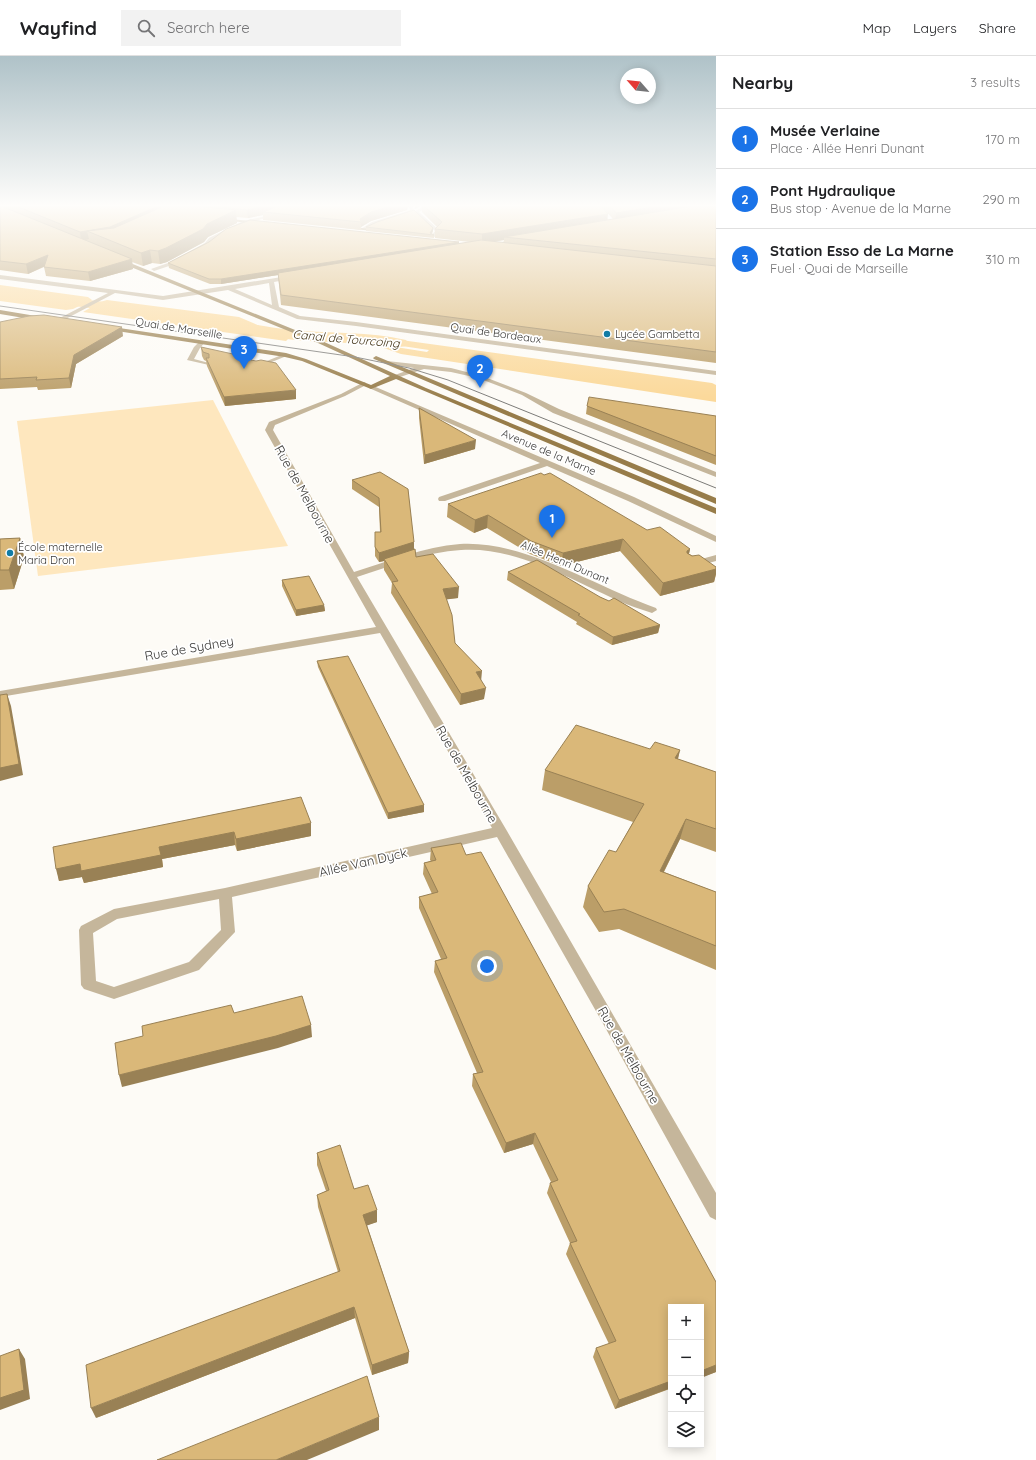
<!DOCTYPE html>
<html lang="en">
<head>
<meta charset="utf-8">
<style>
	:root { --surface:#fff; --page:#f2f2f2; --text:#202124; --muted:#757577; --line:#e0e0e0; --accent:#1a73e8 }
	body { margin:0; font-family:Quicksand,sans-serif; background:var(--page); color:var(--text) }
	.controls { position:absolute; right:12px; bottom:12px; display:grid; overflow:hidden; border-radius:0px; box-shadow:0 2px 10px #0003 }
	.controls button { width:36px; height:36px; display:grid; place-items:center; padding:0; border:0; border-bottom:1px solid var(--line); background:var(--surface); color:var(--text); font:20px sans-serif }
	.compass { position:absolute; left:620px; top:12px; width:36px; height:36px; border-radius:50%; background:var(--surface); box-shadow:0 2px 10px #0003; rotate:298deg }
	.you { position:absolute; left:487px; top:910px; width:14px; height:14px; margin:-10px; border:3px solid #fff; border-radius:50%; background:#1a73e8; box-shadow:0 0 0 6px #1a73e833 }
	.badge { display:grid; place-items:center; width:26px; height:26px; border-radius:50%; background:var(--accent); color:#fff; font-size:13px; font-weight:700 }
	.pin { position:absolute; translate:-50% -33px; filter:drop-shadow(0 1px 2px #0008) }
	.pin::after { content:''; position:absolute; top:21px; width:14px; height:12px; background:inherit; clip-path:polygon(0 0,100% 0,50% 100%) }
	.list { margin:0; padding:0; list-style:none }
	h2 { display:flex; justify-content:space-between; align-items:center; height:52px; margin:0; padding:0 16px; font-size:17px }
	h2 small { font-size:13px; font-weight:400; color:var(--muted) }
	.list li { display:grid; grid-template-columns:26px 1fr auto; gap:12px; align-items:center; box-sizing:border-box; height:60px; padding:0 16px; border-top:1px solid var(--line) }
	.list b { display:block; font-size:15px; white-space:nowrap }
	.list p { margin:0; font-size:13px; white-space:nowrap; color:var(--muted) }
	.list em { font-size:13px; font-style:normal; color:var(--muted) }
	.icon { flex:none; width:22px; height:22px; fill:none; stroke:currentColor; stroke-width:2; stroke-linecap:round; stroke-linejoin:round }
	.map { position:relative; flex:none; width:716px; height:1404px; overflow:hidden }
	header { display:flex; align-items:center; gap:24px; box-sizing:border-box; height:56px; padding:0 20px; background:var(--surface); border-bottom:1px solid var(--line) }
	header strong { font-size:19px }
	nav { display:flex; gap:22px; margin-inline-start:auto; font-size:14px }
	.search { width:280px; height:36px; background:var(--page); display:flex; align-items:center; gap:10px; box-sizing:border-box; padding:0 14px; border-radius:0px; color:var(--muted); font-size:15px }
	main { display:flex }
	aside { flex:1; background:var(--surface) }
	.map>svg:first-child { display:block }
	.green { fill:#fee7be }
	.water { fill:#fbd898 }
	.lines { fill:none; stroke-linecap:round; stroke-linejoin:round }
	.canal { fill:#fbd898; fill-rule:evenodd }
	.minor { fill:#c5b69b; fill-rule:evenodd }
	.major { fill:#977c49; fill-rule:evenodd }
	.tram { stroke:#7c7b78; stroke-width:1 }
	.wall { fill:#bb9e68; fill-rule:evenodd }
	.shaded-wall { fill:#998155 }
	.building { fill:#dab879; stroke:#998155 }
	.poi-dot { fill:#117ca5; stroke:#fff; stroke-width:1.5 }
	.labels { text-anchor:middle; stroke-width:3.5; stroke-linejoin:round; paint-order:stroke }
	.far-street-label { font-size:11px; fill:#3a3937; stroke:#fff }
	.far-poi-label { font-size:11px; fill:#3a3937; stroke:#fff; text-anchor:start }
	.far-water-label { font-size:12px; font-style:italic; fill:#423316; stroke:#fff }
	.street-label { font-size:13px; fill:#3a3937; stroke:#fff }
</style>
</head>
<body>
<header>
<strong>Wayfind</strong>
<div class="search"><svg class="icon" aria-label="search" viewBox="0 0 24 24"><circle cx="10" cy="10" r="6"/><path d="M15 15l6 6"/></svg>Search here</div>
<nav><a>Map</a><a>Layers</a><a>Share</a></nav>
</header>
<main>
<div class="map">
<svg width="716" height="1404" viewBox="0 0 716 1404">
	<rect width="100%" height="100%" fill="#fdfbf6"/>
	<path class="green" d="M213,344L288,490L38,520L17,365Z"/>
	<path class="water" d="M0,229L88,241L92,244L73,253L66,254L0,245Z
		M107,244L239,261L269,274L275,272L297,281L291,280L286,285L83,256L100,246Z
		M350,277L712,327L716,329V346L401,298L381,291L383,289L427,296L429,294L368,285L349,278Z"/>
	<g class="lines">
		<path class="canal" d="M0,232L134,250L139,251L141,254L139,257L134,258L0,240Z
			M251,268C265,270 280,273 294,274C331,278 369,275 406,284L408,287L406,290C393,293 379,288 366,288C326,285 285,286 246,276L243,273L246,270Z"/>
		<path class="minor" d="M288,150H295C272,164 225,168 209,189L172,209L154,215L151,213L168,207L205,187L209,182L243,165L262,161Z
			M408,150H412L414,154L412,157L376,168L365,174L361,173L372,166L408,155L410,154Z
			M422,151L426,152L419,156L440,175L435,181L431,180L435,175L414,156Z
			M0,219L163,240L294,219L296,220V222L274,226L279,251L300,260L356,266L716,315V319L356,270L297,263L228,234L163,244L115,237L58,267L55,265L56,264L108,237L0,223ZM269,227L272,249L235,233Z
			M200,285L205,286L200,292L194,303L209,307V309L187,304L194,291Z
			M284,298L289,299L257,312L252,311Z
			M387,305L451,312L482,320L526,337L559,353L716,416V421L553,357L522,339L478,322L451,316L424,313L397,322L395,321V319L414,312L385,308V306Z
			M364,326L366,327V329L345,340L275,369L273,374L354,516C389,505 424,491 460,488C524,484 596,531 656,552L657,554L652,557L634,551C578,529 522,490 461,494C426,496 391,510 357,521L507,775L716,1137V1164L710,1161L601,964L497,781L232,841L235,876L199,914L114,943L84,933L81,929L79,874L81,870L114,853L225,832L492,772L380,577L0,641V635L376,571L265,374L269,366L341,338ZM219,843L221,874L189,906L114,931L96,925L93,877L117,863Z
			M371,329L634,441L716,480V486L628,445L547,410L445,445H439L438,443L439,441L540,407L369,332L368,331Z
			M716,499V505L690,512L685,509L687,507Z"/>
		<path class="major" d="M220,162L261,166L263,167L261,168L218,164Z
			M343,170L382,174L384,175L382,176L345,172Z
			M118,202L322,285L426,332L716,452V458L396,323L371,333L302,305L285,301L104,273V271L106,270L286,297L306,303L371,329L390,320L318,287L116,205L115,204Z
			M0,254L42,261L45,263L42,265L0,258Z
			M376,300L716,442V448L374,303L373,302Z"/>
		<path class="tram" d="M0,250L355,301L409,312L448,324L716,432"/>
	</g>
	<path class="wall" d="M0,150H408L407,154L371,165L361,171V174L263,164V159L248,162L236,161L237,167L208,181L204,186L167,206L160,208L152,207L143,210L132,206L133,213L90,225L46,220L44,211L28,218L0,214Z
		M422,150H601L608,164L613,163L601,150H716V307L281,249L278,219L221,228H210L169,212L168,207L459,186V188L470,186L435,182V173L437,171L422,156ZM504,184L503,187L493,186Z
		M366,171L433,172V175L432,178L434,179V182L366,175Z
		M0,266L123,280L76,308L71,332L38,334L37,331L0,333Z
		M201,291L251,304L296,343L225,350L207,310L206,305L204,304L202,300Z
		M587,350L716,360V409L586,358Z
		M419,352L475,393L424,408L419,362Z
		M352,424L408,433L414,494L416,501L458,542L446,543L455,587L481,624L484,643L460,649L391,537L392,527L384,514V505L379,506L375,500V476H380L379,451L352,433Z
		M448,448L647,474L690,493L689,498L716,511V518L714,526L660,540L620,495L561,510L530,498L487,472L474,477L447,461Z
		M20,482L24,501L14,533L0,534V483Z
		M508,516L600,541L660,569L658,577L612,589L576,568L577,566L507,524Z
		M282,524L324,549L325,555L296,560L282,530Z
		M317,605L424,749V756L388,763L318,611Z
		M650,693L680,694L678,703L716,716V796L680,783L664,816L716,836V914L619,873L599,876L583,851L588,830L616,796L633,766L542,734L545,714Z
		M311,767V780L237,795L235,789L162,803L163,811L84,827L82,821L59,825L53,791Z
		M431,792L466,799L716,1226V1316L615,1353L593,1301L596,1292L609,1288L566,1198L570,1187L547,1137L550,1127L551,1126L533,1088L504,1097L472,1030L473,1018L477,1017L434,916L435,905L441,903L419,852V841L432,838L423,818L424,807L431,805L430,804Z
		M317,1097L354,1133L377,1166L367,1169L409,1296L408,1307L372,1319L355,1262L96,1362L338,1216L318,1151L317,1139L326,1135L317,1109Z"/>
	<path class="shaded-wall" d="M158,150H160V158L102,181L87,175L89,183L81,185L80,176Z
		M263,150H284L263,156V159L248,162L247,154Z
		M391,150H408L407,154L371,165L361,171L360,163L371,156Z
		M415,150H420L415,153Z
		M659,150H711L615,165L616,157Z
		M236,154L237,167L208,181L204,186L167,206L160,208L158,195L207,168Z
		M608,158L607,167L504,181V184L482,187V178Z
		M433,172V175L431,178L430,177Z
		M459,186V191L221,228V223Z
		M150,194L152,207L143,210L141,197Z
		M48,199L49,208L28,218L26,208Z
		M132,203L133,213L90,225L88,216Z
		M122,271L123,280L76,308L71,332L69,322L74,299Z
		M296,334V343L225,350L224,341Z
		M476,384L475,393L424,408L425,399Z
		M488,459L487,472L474,477L475,464Z
		M20,482L24,501L14,533L9,514Z
		M623,483L620,495L561,510L563,497Z
		M414,486V495L384,503V505L379,506V497Z
		M690,493L687,506V495Z
		M716,513V518L714,526L660,540L663,527Z
		M459,531L458,542L442,544L443,533Z
		M324,549L325,555L296,560V554Z
		M660,569L658,577L612,589L613,581Z
		M482,615L481,626L476,616Z
		M486,632L484,643L460,649L461,638Z
		M7,638L11,650L23,719L0,725V712Z
		M680,694L675,714V702Z
		M424,749V756L388,763V757Z
		M686,763L680,783L654,835L660,815Z
		M311,767V780L237,795L236,783Z
		M234,776L235,789L162,803L163,811L84,827L82,821L59,825L56,813L159,791Z
		M311,969L312,981L278,992L122,1031L119,1019Z
		M535,1077L533,1088L504,1097L506,1087Z
		M377,1154V1166L363,1171V1159Z
		M354,1251L355,1262L96,1362L91,1352Z
		M19,1293L25,1303L30,1343L0,1354V1342Z
		M409,1296L408,1307L372,1319V1309Z
		M716,1309V1316L701,1322V1315Z
		M671,1325V1332L615,1353L619,1344Z
		M379,1361V1374L307,1404H276Z"/>
	<path class="building" d="M0,150H1L132,203L88,216L44,211L48,199L26,208L0,205Z
		M16,150H158L110,171L80,176Z
		M164,150H196L236,154L207,168L203,173L166,192L158,195L150,194L141,197L87,175L114,172Z
		M212,150H263L247,154Z
		M278,150H391L371,156L360,163L361,166L263,156Z
		M424,150H601L608,158L482,178L435,173L442,166Z
		M610,150H659L616,157Z
		M692,150H716V203L504,181Z
		M414,154L433,172L430,177L434,179L366,171L377,166Z
		M250,164L459,186L221,223H209L168,207L209,186L226,173Z
		M481,184L716,210V296L281,239L278,217Z
		M44,259L122,271L74,299L69,322L36,324L37,321L0,323V266L29,260Z
		M201,291L251,302V304L256,305L261,304L276,307L296,334L224,341L206,302H209V298L203,296Z
		M589,341L716,360V400L587,350Z
		M419,352L476,384L425,399Z
		M380,416L408,433L414,486L379,497L375,491V476H381L379,442L352,424Z
		M541,417L544,419L550,417L647,474L660,471L690,493L687,495V497L692,500L699,499L716,511V513L663,527L623,483L563,497L531,485L488,459L475,464L448,448Z
		M20,482L9,514H0V483Z
		M415,493L416,501L433,498L459,531L443,533L452,559L455,587L482,615L476,616L486,632L461,638L392,526L398,525L384,503Z
		M537,504L600,541L609,545L614,542L660,569L613,581L578,559L580,558L508,516Z
		M309,520L324,549L296,554L282,524Z
		M348,600L424,749L388,757L317,605Z
		M7,638L19,708L0,712V639Z
		M576,669L650,693L655,686L680,694L675,702L716,716V773L686,763L660,815L716,836V890L624,853L604,856L588,830L609,794L616,796L644,748L545,714Z
		M301,741L311,767L236,783L234,776L159,791L161,799L81,815L80,808L56,813L53,791Z
		M461,787L466,799L481,796L716,1226V1309L701,1315V1251H671V1325L619,1344L596,1292L616,1285L570,1187L577,1185L550,1127L558,1124L535,1077L506,1087L473,1018L483,1016L435,905L447,902L419,841L438,836L424,807L436,804L431,792Z
		M302,940L311,969L276,980L119,1019L115,987L143,980L142,970L231,949L234,957Z
		M340,1089L354,1133L368,1129L377,1154L363,1159L409,1296L372,1309L354,1251L91,1352L86,1309L340,1215L317,1139L329,1134L317,1097Z
		M19,1293L24,1334L0,1342V1300Z
		M367,1320L379,1361L276,1404H157Z"/>
	<linearGradient id="sky" x2="0" y2="1"><stop stop-color="#afc2c8"/><stop offset="0.43" stop-color="#fefdfb"/><stop offset="1" stop-color="#fefdfb" stop-opacity="0"/></linearGradient>
	<rect width="716" height="347" fill="url(#sky)"/>
	<g class="poi-dot">
		<circle cx="607" cy="278" r="4"/>
		<circle cx="10" cy="497" r="4"/>
	</g>
	<g class="labels">
		<g class="far-street-label">
			<text transform="translate(179 272) rotate(9)" y="4">Quai de Marseille</text>
			<text transform="translate(496 277) rotate(8)" y="4">Quai de Bordeaux</text>
			<text transform="translate(549 396) rotate(23)" y="4">Avenue de la Marne</text>
			<text transform="translate(565 506) rotate(23)" y="4">Allée Henri Dunant</text>
		</g>
		<g class="far-poi-label">
			<text x="615" y="282">Lycée Gambetta</text>
			<text x="18" y="495">École maternelle<tspan x="18" dy="13">Maria Dron</tspan></text>
		</g>
		<g class="far-water-label">
			<text transform="translate(346 283) rotate(5)" y="4">Canal de Tourcoing</text>
		</g>
		<g class="street-label">
			<text transform="translate(305 438) rotate(61)" y="5">Rue de Melbourne</text>
			<text transform="translate(189 592) rotate(-10)" y="5">Rue de Sydney</text>
			<text transform="translate(467 718) rotate(60)" y="5">Rue de Melbourne</text>
			<text transform="translate(363 806) rotate(-13)" y="5">Allée Van Dyck</text>
			<text transform="translate(629 999) rotate(60)" y="5">Rue de Melbourne</text>
		</g>
	</g>
</svg>
<div class="controls">
<button>+</button>
<button>−</button>
<button><svg class="icon" aria-label="locate" viewBox="0 0 24 24"><circle cx="12" cy="12" r="6"/><path d="M12 2v4M12 18v4M2 12h4M18 12h4"/></svg></button>
<button><svg class="icon" aria-label="layers" viewBox="0 0 24 24"><path d="M12 4l9 5-9 5-9-5zM3 14l9 5 9-5"/></svg></button>
</div>
<svg class="compass" viewBox="-18 -18 36 36"><path d="M0-13l5 13h-10z" fill="#e53935"/><path d="M0 13l5-13h-10z" fill="#757577"/></svg>
<div class="you"></div>
<div class="pin badge" style="left:552px;top:482px">1</div>
<div class="pin badge" style="left:480px;top:332px">2</div>
<div class="pin badge" style="left:244px;top:313px">3</div>
</div>
<aside>
<h2>Nearby<small>3 results</small></h2>
<ul class="list">
<li><span class="badge">1</span><div><b>Musée Verlaine</b><p>Place · Allée Henri Dunant</p></div><em>170 m</em></li>
<li><span class="badge">2</span><div><b>Pont Hydraulique</b><p>Bus stop · Avenue de la Marne</p></div><em>290 m</em></li>
<li><span class="badge">3</span><div><b>Station Esso de La Marne</b><p>Fuel · Quai de Marseille</p></div><em>310 m</em></li>
</ul>
</aside>
</main>
</body>
</html>
